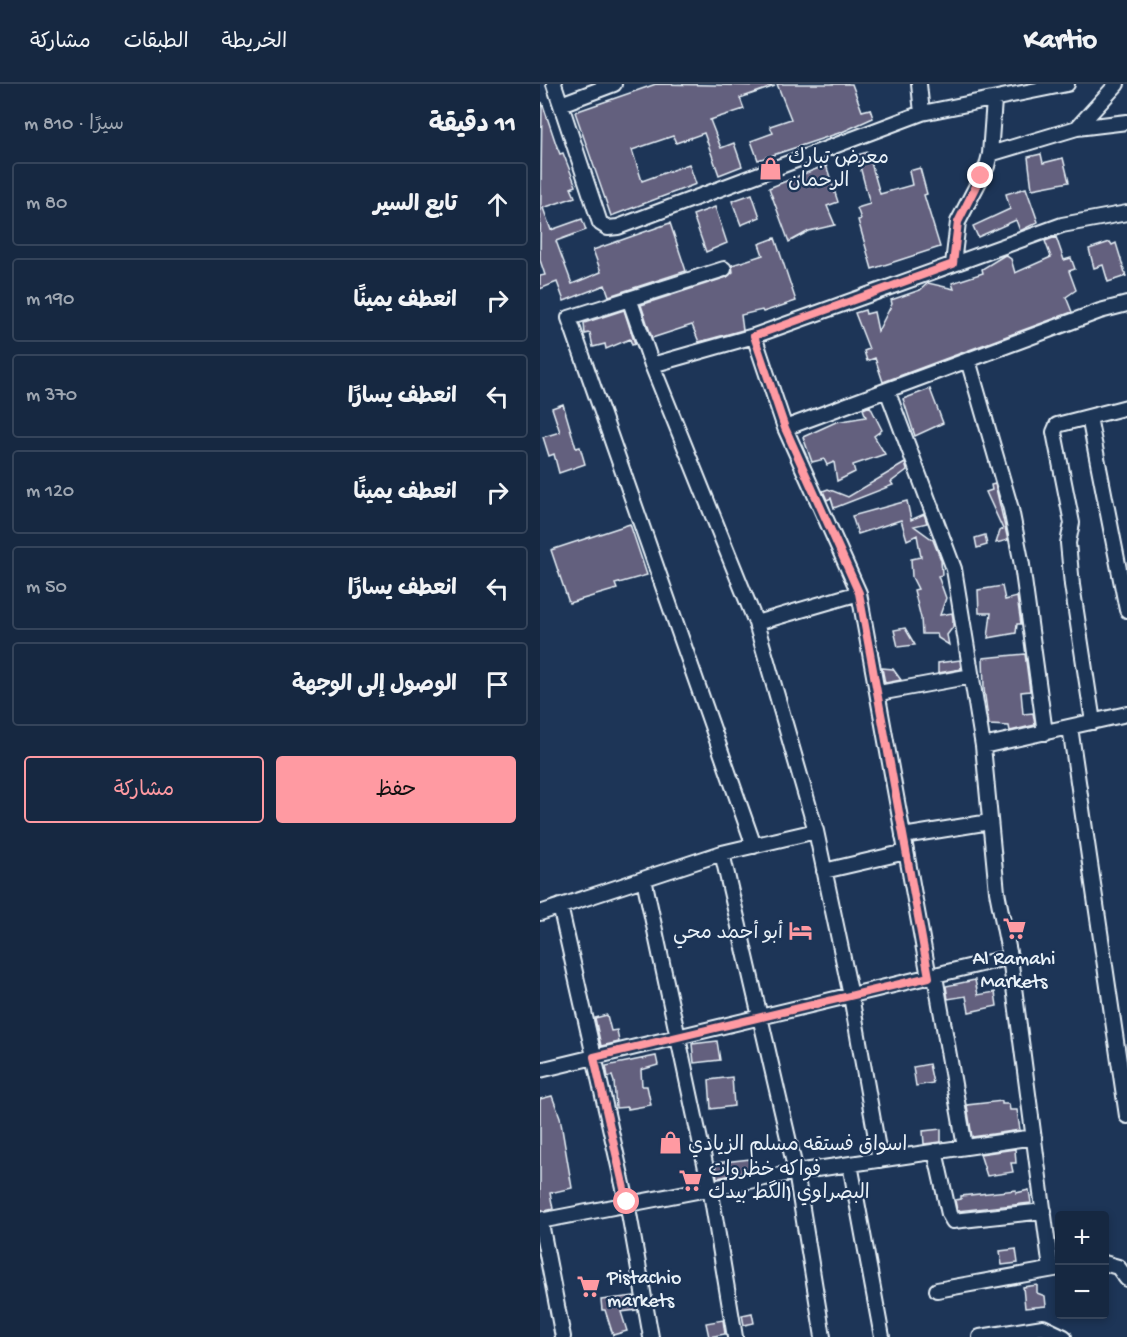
<!DOCTYPE html>
<html lang="ar">
<head>
<meta charset="utf-8">
<style>
	:root { --surface:#162841; --page:#23344c; --text:#f1f3f6; --muted:#9ea6b1; --line:#35445a; --accent:#ff9aa2 }
	body { margin:0; font-family:"Gochi Hand","Playpen Sans Arabic",sans-serif; background:var(--page); color:var(--text); direction:rtl }
	.controls { position:absolute; right:18px; bottom:18px; display:grid; overflow:hidden; border-radius:6px; box-shadow:0 3px 9px #0003 }
	.controls button { width:54px; height:54px; display:grid; place-items:center; padding:0; border:0; border-bottom:2px solid var(--line); background:var(--surface); color:var(--text); font:30px sans-serif }
	.stop { position:absolute; width:18px; height:18px; margin:-14px; border:4px solid #ff9aa2; border-radius:50%; background:#fff }
	.stop.end { background:#ff9aa2; border-color:#fff; box-shadow:0 2px 6px #0008 }
	.list { margin:0; padding:0; list-style:none }
	h2 { display:flex; justify-content:space-between; align-items:center; height:78px; margin:0; padding:0 24px; font-size:26px }
	h2 small { font-size:20px; font-weight:400; color:var(--muted) }
	.list li { display:grid; grid-template-columns:39px 1fr auto; gap:18px; align-items:center; box-sizing:border-box; height:84px; margin:0 12px 12px; padding:0 12px; border:2px solid var(--line); border-radius:6px }
	.list b { display:block; font-size:22px; white-space:nowrap }
	.list em { font-size:20px; font-style:normal; color:var(--muted) }
	.actions { display:flex; gap:12px; padding:18px 24px }
	.actions a { flex:1; padding:14px 0; border:2px solid var(--accent); border-radius:6px; text-align:center; font-size:21px; color:var(--accent) }
	.actions .main { background:var(--accent); color:#111 }
	.icon { flex:none; width:33px; height:33px; fill:none; stroke:currentColor; stroke-width:2; stroke-linecap:round; stroke-linejoin:round }
	.map { position:relative; flex:none; width:587px; height:1253px; overflow:hidden; direction:ltr }
	header { display:flex; align-items:center; gap:36px; box-sizing:border-box; height:84px; padding:0 30px; background:var(--surface); border-bottom:2px solid var(--line) }
	header strong { font-size:28px }
	nav { display:flex; gap:33px; margin-inline-start:auto; font-size:21px }
	main { display:flex }
	aside { flex:1; background:var(--surface) }
	.map>svg:first-child { display:block }
	.building { fill:#64607e; stroke:#e8f1f8; stroke-width:1.5 }
	.lines { fill:none; stroke-linecap:round; stroke-linejoin:round }
	.minor-casing { stroke:#e8f1f8; stroke-width:18 }
	.minor { stroke:#1d3557; stroke-width:14 }
	.route { stroke:#ff9aa2; stroke-width:8 }
	.labels { text-anchor:middle; stroke-width:4.5; stroke-linejoin:round; paint-order:stroke }
	.poi-label { font-size:20px; fill:#e8f1f8; stroke:#1d3557; text-anchor:start }
</style>
</head>
<body>
<header>
<strong>Kartio</strong>
<nav><a>الخريطة</a><a>الطبقات</a><a>مشاركة</a></nav>
</header>
<main>
<div class="map">
<svg width="587" height="1253" viewBox="0 0 587 1253">
	<rect width="100%" height="100%" fill="#1d3557"/>
	<filter id="ink" filterUnits="userSpaceOnUse"><feTurbulence type="fractalNoise" baseFrequency=".0167" numOctaves="2"/><feDisplacementMap in="SourceGraphic" scale="12" xChannelSelector="R" yChannelSelector="G"/><feConvolveMatrix kernelMatrix="1 2 1 2 8 2 1 2 1" color-interpolation-filters="sRGB"/></filter>
	<g filter="url(#ink)">
		<path class="building" d="M116,0L235,2L200,14L204,25L170,36L181,64L194,59L202,82L179,91L164,49L136,59L133,52L92,66L102,97L149,80L156,100L71,132L35,28Z
			M237,0H312L322,27L330,25L333,34L302,48L218,76L211,57L233,49L230,42L251,35Z
			M2,18L16,60L20,70L23,69L36,102L31,104L35,113L3,124L11,146L42,135L46,146L16,157L32,200L61,188L53,166L130,139L146,187L69,212L65,201L24,217L17,198L0,205V192L5,191L0,176Z
			M328,68L340,110L372,101L369,87L380,84L387,110L384,111L400,163L332,185L318,136L321,135L317,124L330,120L317,71Z
			M501,70L503,79L523,74L529,98L492,105L488,73Z
			M286,81L298,118L287,122L295,141L269,147L249,158L229,104Z
			M486,104L498,138L480,147L476,136L438,153L433,142L470,125L466,110Z
			M212,110L220,133L201,141L192,117Z
			M175,123L187,159L166,168L153,131Z
			M516,153L524,176L531,174L535,185L529,187L536,206L526,213L532,228L343,298L335,274L327,277L324,267L329,265L315,229L325,226L326,230L334,228L338,247L352,220L351,216L380,206L388,199L414,205L412,199L443,189L442,185L465,171L471,175L475,189L511,173L505,157Z
			M235,154L256,217L223,228L222,226L201,231L203,246L159,258L152,241L112,254L101,221L187,193L193,188L192,181L223,171L219,160Z
			M570,158L572,161L576,159L586,192L568,198L563,181L554,184L549,165Z
			M84,226L95,260L92,261L90,255L66,265L65,260L53,263L50,249L45,250L44,239Z
			M390,305L403,339L375,352L363,315Z
			M23,320L36,364L40,363L45,380L19,389L14,370L9,372L3,353L20,348L12,324Z
			M330,322L342,346L334,352L345,370L313,381L315,388L297,397L294,378L287,381L284,375L272,378L263,353L296,338L326,333L323,325Z
			M365,379L367,386L351,398L353,401L294,424L291,414L287,416L283,407L288,405L308,413Z
			M455,400L468,456L456,459L460,447L463,445L446,408L452,406L451,401Z
			M367,417L371,436L384,430L387,439L374,442L393,456L401,476L402,491L398,492L406,514L400,531L412,529L413,534V543L407,551L409,561L398,554L397,550H382L381,534L374,506L378,505L372,493L371,475L381,473L377,451L367,456L361,436L318,450L312,432Z
			M90,440L107,491L75,500L77,505L29,519L11,466Z
			M445,451L447,461L437,464L435,454Z
			M462,502L465,516L477,513L481,540H477L476,549L448,554L451,529H439L438,506Z
			M365,544L375,561L358,563L354,546Z
			M485,570L490,607L481,608L483,630L493,629L495,641L470,647L469,642L449,641L444,605L443,574Z
			M420,576L421,585L398,589V579Z
			M342,584L353,585L361,596L345,599Z
			M435,896L438,911L455,908L457,922L429,928L426,912L408,915L406,902Z
			M67,931L71,947L77,946L79,958L61,962L55,934Z
			M177,957L180,976L154,979L152,960Z
			M116,972L118,981L101,986L102,1002H107L111,1021L88,1025V1023L76,1024L74,998L72,992L68,993L66,982Z
			M389,980L393,999L376,1002L373,983Z
			M192,993L194,1022L171,1025L169,996Z
			M12,1012L20,1033L32,1104L10,1109L13,1125L5,1127L0,1125V1015Z
			M462,1017V1020H469L470,1026H477L480,1046L432,1053L427,1021Z
			M401,1045V1058L384,1060L383,1047Z
			M475,1065L476,1079H471L473,1088L447,1092L440,1070Z
			M210,1075L211,1087L177,1094L175,1079Z
			M476,1106V1109L489,1106L491,1119L417,1127L415,1116L421,1115V1112Z
			M476,1165L478,1179L462,1181L460,1167Z
			M497,1201V1209L505,1212L506,1222L485,1224L483,1203Z
			M94,1212L96,1226L81,1228L87,1247L73,1251L65,1226H62L61,1216Z
			M212,1229L214,1239L204,1241L202,1231Z
			M183,1236L185,1250L169,1253L166,1239Z"/>
		<g class="lines">
			<defs>
				<path id="minor" d="M14,0L60,139L68,144L78,143L382,29L527,0
					M379,0L382,29
					M21,20L74,0
					M537,44L587,38
					M450,70L537,44L577,0
					M413,180L418,138L447,82L450,70L454,16
					M184,185L29,234L214,762
					M90,217L112,281L216,539L276,747L311,912L340,1076
					M214,252L245,344L319,509L389,893
					M428,276L471,425L482,481L505,649
					M112,281L214,252L522,141L587,129
					M347,306L414,485L443,662L457,808L470,873L511,1185
					M549,333L587,526
					M245,344L560,227L587,220
					M216,539L319,509
					M339,609L432,592
					M553,638L532,501L528,459L532,439L514,348L517,341L587,323
					M530,643L587,1032
					M443,662L587,630
					M363,752L450,738
					M182,769L256,1088L283,1253
					M284,787L366,768
					M104,795L170,1103L195,1253
					M20,822L87,1118L111,1253
					M0,829L182,769L276,747
					M395,892L425,1063
					M0,986L470,873
					M395,1067L409,1130L413,1137L504,1127
					M310,1080L342,1253
					M0,1134L23,1253
					M0,1137L256,1088L494,1053
					M564,1179L578,1183L587,1195
					M397,1206L520,1184
					M440,1253L503,1243L524,1253"/>
			</defs>
			<use href="#minor" class="minor-casing"/>
			<use href="#minor" class="minor"/>
		</g>
	</g>
	<g class="lines" filter="url(#ink)">
		<path class="route" d="M87,1118L54,973L389,893L319,509L245,344L214,252L413,180L418,138L441,92"/>
	</g>
	<defs>
		<symbol id="shop-bare" viewBox="-9 -9 18 18"><path d="M-5-2.5h2.3a2.7 3.5 0 0 1 5.4 0H5L5.5 6h-11ZM-1.5-2.5h3a1.5 2.3 0 0 0-3 0Z" fill="#ff9aa2" stroke="#1d3557" stroke-width="2.5" paint-order="stroke"/></symbol>
		<symbol id="supermarket-bare" viewBox="-9 -9 18 18"><path d="M-6-5.5h2.5l.6 2H6L4.5 2H-2.5L-4.4-4H-6ZM-1.5 3.2a1.3 1.3 0 1 0 .1 0ZM3 3.2a1.3 1.3 0 1 0 .1 0Z" fill="#ff9aa2" stroke="#1d3557" stroke-width="2.5" paint-order="stroke"/></symbol>
		<symbol id="hotel-bare" viewBox="-9 -9 18 18"><path d="M-6-4.5h1.5V1H6V5H4.5V3h-9V5H-6ZM-4 0a1.8 1.8 0 1 1 3.6 0ZM.5 0V-2.5h3Q6-2.5 6 0Z" fill="#ff9aa2" stroke="#1d3557" stroke-width="2.5" paint-order="stroke"/></symbol>
	</defs>
	<g fill-rule="evenodd">
		<use href="#shop-bare" x="214" y="68" width="33" height="33"/>
		<use href="#supermarket-bare" x="458" y="828" width="33" height="33"/>
		<use href="#hotel-bare" x="244" y="830" width="33" height="33"/>
		<use href="#shop-bare" x="114" y="1042" width="33" height="33"/>
		<use href="#supermarket-bare" x="134" y="1080" width="33" height="33"/>
		<use href="#supermarket-bare" x="32" y="1186" width="33" height="33"/>
	</g>
	<g class="labels">
		<g class="poi-label">
			<text x="248" y="79">معرض تبارك<tspan x="248" dy="23">الرحمان</tspan></text>
			<text x="243" y="854" text-anchor="end">أبو أحمد محي</text>
			<text x="474" y="880" text-anchor="middle">Al Ramahi<tspan x="474" dy="23">Markets</tspan></text>
			<text x="148" y="1066">اسواق فستقه مسلم الزيادي</text>
			<text x="168" y="1091">فواكه خظروات<tspan x="168" dy="23">البصراوي (الگط بيدك</tspan></text>
			<text x="67" y="1199">Pistachio<tspan x="67" dy="23">markets</tspan></text>
		</g>
	</g>
</svg>
<div class="controls">
<button>+</button>
<button>−</button>
</div>
<div class="stop" style="left:87px;top:1118px"></div>
<div class="stop end" style="left:441px;top:92px"></div>
</div>
<aside>
<h2>11 دقيقة<small>سيرًا · 810 m</small></h2>
<ul class="list">
<li><svg class="icon" aria-label="ahead" viewBox="0 0 24 24"><path d="M12 20V5M6 11l6-6 6 6"/></svg><div><b>تابع السير</b></div><em>80 m</em></li>
<li><svg class="icon" aria-label="right" viewBox="0 0 24 24"><path d="M7 20v-9h11M14 6l5 5-5 5"/></svg><div><b>انعطف يمينًا</b></div><em>190 m</em></li>
<li><svg class="icon" aria-label="left" viewBox="0 0 24 24"><path d="M17 20v-9H6M10 6l-5 5 5 5"/></svg><div><b>انعطف يسارًا</b></div><em>370 m</em></li>
<li><svg class="icon" aria-label="right" viewBox="0 0 24 24"><path d="M7 20v-9h11M14 6l5 5-5 5"/></svg><div><b>انعطف يمينًا</b></div><em>120 m</em></li>
<li><svg class="icon" aria-label="left" viewBox="0 0 24 24"><path d="M17 20v-9H6M10 6l-5 5 5 5"/></svg><div><b>انعطف يسارًا</b></div><em>50 m</em></li>
<li><svg class="icon" aria-label="arrive" viewBox="0 0 24 24"><path d="M6 21V4h12l-3 4 3 4H6"/></svg><div><b>الوصول إلى الوجهة</b></div></li>
</ul>
<div class="actions"><a class="main">حفظ</a><a>مشاركة</a></div>
</aside>
</main>
</body>
</html>
